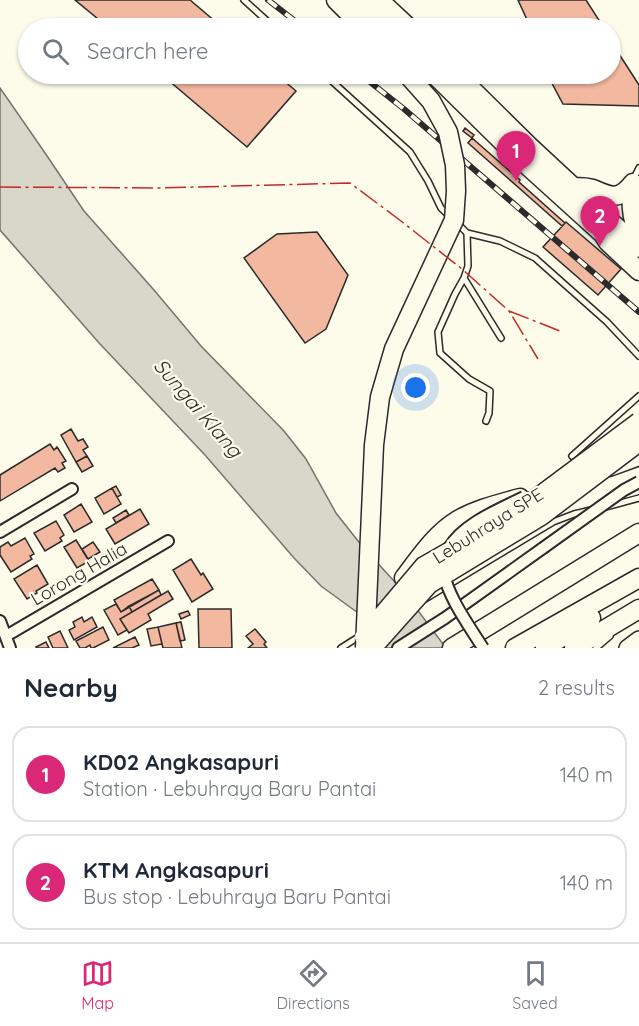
<!DOCTYPE html>
<html lang="en">
<head>
<meta charset="utf-8">
<style>
	:root { --surface:#fff; --page:#f6f6f7; --text:#1f2937; --muted:#747a83; --line:#e0e1e3; --accent:#db2777 }
	body { margin:0; font-family:Quicksand,sans-serif; background:var(--page); color:var(--text) }
	.you { position:absolute; left:416px; top:388px; width:21px; height:21px; margin:-15px; border:4px solid #fff; border-radius:50%; background:#1a73e8; box-shadow:0 0 0 9px #1a73e833 }
	.badge { display:grid; place-items:center; width:39px; height:39px; border-radius:50%; background:var(--accent); color:#fff; font-size:20px; font-weight:700 }
	.pin { position:absolute; translate:-50% -50px; filter:drop-shadow(0 2px 3px #0008) }
	.pin::after { content:''; position:absolute; top:32px; width:21px; height:18px; background:inherit; clip-path:polygon(0 0,100% 0,50% 100%) }
	.list { margin:0; padding:0; list-style:none }
	h2 { display:flex; justify-content:space-between; align-items:center; height:78px; margin:0; padding:0 24px; font-size:26px }
	h2 small { font-size:20px; font-weight:400; color:var(--muted) }
	.list li { display:grid; grid-template-columns:39px 1fr auto; gap:18px; align-items:center; box-sizing:border-box; height:96px; margin:0 12px 12px; padding:0 12px; border:2px solid var(--line); border-radius:18px }
	.list b { display:block; font-size:22px; white-space:nowrap }
	.list p { margin:0; font-size:20px; white-space:nowrap; color:var(--muted) }
	.list em { font-size:20px; font-style:normal; color:var(--muted) }
	.icon { flex:none; width:33px; height:33px; fill:none; stroke:currentColor; stroke-width:2; stroke-linecap:round; stroke-linejoin:round }
	.map { position:relative; flex:none; width:639px; height:648px; overflow:hidden }
	.search { position:absolute; background:var(--surface); box-shadow:0 2px 4px #0004; left:18px; right:18px; top:18px; height:66px; display:flex; align-items:center; gap:15px; box-sizing:border-box; padding:0 21px; border-radius:33px; color:var(--muted); font-size:22px }
	.sheet { height:294px; background:var(--surface) }
	nav { display:flex; justify-content:space-around; align-items:center; box-sizing:border-box; height:84px; border-top:2px solid var(--line); background:var(--surface); font-size:16px; color:var(--muted) }
	nav a { display:grid; justify-items:center; gap:3px }
	nav .on { color:var(--accent) }
	.map>svg:first-child { display:block }
	.water { fill:#d8d7c9; stroke:#74746e; stroke-width:1.5 }
	.building { fill:#f2b8a0; stroke:#2b2b2b; stroke-width:1.5 }
	.lines { fill:none; stroke-linecap:round; stroke-linejoin:round }
	.lane-casing { stroke:#2b2b2b; stroke-width:8 }
	.street-casing { stroke:#2b2b2b; stroke-width:14 }
	.secondary-casing { stroke:#2b2b2b; stroke-width:18 }
	.highway-casing { stroke:#2b2b2b; stroke-width:21 }
	.lane { stroke:#fdfbea; stroke-width:5 }
	.street { stroke:#fdfbea; stroke-width:10 }
	.secondary { stroke:#fdfbea; stroke-width:15 }
	.highway { stroke:#fdfbea; stroke-width:18 }
	.rail-casing { stroke:#2b2b2b; stroke-width:6 }
	.rail { stroke:#fdfbea; stroke-width:4; stroke-dasharray:11; stroke-linecap:butt }
	.street-bridge-casing { stroke:#2b2b2b; stroke-width:14; stroke-linecap:butt }
	.highway-bridge-casing { stroke:#2b2b2b; stroke-width:21; stroke-linecap:butt }
	.street-bridge { stroke:#fdfbea; stroke-width:10 }
	.highway-bridge { stroke:#fdfbea; stroke-width:18 }
	.power { stroke:#c62828; stroke-width:1.5; stroke-dasharray:21 4.5 3 4.5; stroke-linecap:butt }
	.labels { text-anchor:middle; stroke-width:4.5; stroke-linejoin:round; paint-order:stroke }
	.street-label { font-size:18px; fill:#2b2b2b; stroke:#fdfbea }
	.water-label { font-size:20px; font-style:italic; fill:#2b2b2b; stroke:#fdfbea }
</style>
</head>
<body>
<div class="map">
<svg width="639" height="648" viewBox="0 0 639 648">
	<rect width="100%" height="100%" fill="#fdfbea"/>
	<path class="water" d="M0,88L43,150L84,211L154,290L201,346L284,431L306,459L336,513L362,546L404,592L446,648H386L358,613L321,586L294,558L205,455L100,344L0,230Z"/>
	<path class="building" d="M75,0H190L223,28H109Z
		M518,0H586L604,28H523L521,26L528,22Z
		M610,40L639,85V106L563,104L547,74H610Z
		M161,74H276L296,91L247,147Z
		M465,128L474,135L472,138L463,131Z
		M472,138L520,180L519,182L565,223L562,226L468,143Z
		M566,222L621,269L598,295L543,247Z
		M317,232L348,275L326,329L305,343L244,258L277,234Z
		M71,429L78,441L83,439L88,447L83,450L87,456L76,462L61,435Z
		M50,444L54,450L57,447L66,461L62,463L65,468L58,472L55,468L0,501V475Z
		M87,456L93,466L82,472L76,462Z
		M116,486L121,495L117,497L112,488Z
		M112,488L121,504L104,514L95,498Z
		M81,504L92,522L74,532L64,515Z
		M140,509L149,524L115,544L106,529Z
		M126,510L129,515L116,523L113,518Z
		M56,521L64,535L60,538L62,541L45,551L34,533Z
		M25,538L34,554L30,556L32,559L11,572L0,555V547L8,542L11,546Z
		M76,540L89,561L77,568L64,547Z
		M93,542L100,552L88,559L82,549Z
		M191,559L201,575L203,573L213,589L192,602L173,570Z
		M37,565L48,584L36,591L37,593L27,599L14,579Z
		M152,579L159,590L121,612L114,600Z
		M159,590L161,595L132,612L129,606Z
		M168,591L173,599L148,614L151,620L129,633L120,619Z
		M116,604L121,612L129,606L132,612L120,619L127,630L118,635L104,610Z
		M198,609H231L232,648H199Z
		M188,611L190,615L181,619L179,614Z
		M82,617L84,622L92,617L97,627L74,640L69,630L75,627L73,622Z
		M181,622L185,640L180,641L176,623Z
		M176,623L182,648H163L158,627Z
		M103,627L109,640L93,648H91L90,645L85,648H80L76,641Z
		M158,627L162,644L151,646L147,629Z
		M255,629L266,642L264,644L267,648H248L253,644L246,636Z
		M60,631L68,648H53L48,637Z
		M135,637L139,645L132,648H113Z
		M46,642L49,648H37L36,647Z"/>
	<g class="lines">
		<defs>
			<path id="lane" d="M244,0L275,28
				M324,74L410,152L428,181L441,208L450,217
				M633,180L639,168
				M457,223L467,233L500,241L535,258L607,322L639,356
				M467,233L468,266L464,278L455,294L438,332L440,353L469,379L490,391L489,413L486,421
				M464,278L501,338
				M572,456L639,396
				M606,507L639,498
				M425,599L553,522L574,514L591,510
				M341,648L360,636
				M596,648L610,636"/>
			<path id="street" d="M0,532L72,489
				M0,621L10,648
				M6,636L168,541
				M398,648L445,618L543,548"/>
			<path id="secondary" d="M627,648L639,639"/>
			<path id="highway" d="M336,0L364,28
				M358,0L388,28
				M379,0L409,28
				M434,74L519,158L603,234L608,242L639,271
				M456,74L529,146L639,248
				M633,183C631,199 630,218 639,233
				M572,187C579,187 587,187 593,189C611,197 619,201 633,183
				M609,467L639,456
				M404,578C420,557 435,534 458,520C477,509 499,504 520,498
				M452,648L639,533
				M515,648L639,578
				M545,648L591,618
				M574,648L639,609
				M638,648L639,647"/>
		</defs>
		<use href="#lane" class="lane-casing"/>
		<use href="#street" class="street-casing"/>
		<use href="#secondary" class="secondary-casing"/>
		<use href="#highway" class="highway-casing"/>
		<use href="#lane" class="lane"/>
		<use href="#street" class="street"/>
		<use href="#secondary" class="secondary"/>
		<use href="#highway" class="highway"/>
		<defs>
			<path id="rail" d="M268,0L304,28
				M360,74L404,109L639,312"/>
		</defs>
		<use href="#rail" class="rail-casing"/>
		<use href="#rail" class="rail"/>
		<defs>
			<path id="street-bridge" d="M449,548C462,524 500,509 524,497
				M543,548L624,490L639,482
				M443,571C449,599 468,624 483,648"/>
			<path id="highway-bridge" d="M364,637L424,566L517,513L639,422
				M365,648L374,445L380,397L394,349L454,220L456,191L455,165L448,132L431,101L407,74
				M372,648L429,584L541,516L639,442"/>
		</defs>
		<use href="#street-bridge" class="street-bridge-casing"/>
		<use href="#highway-bridge" class="highway-bridge-casing"/>
		<use href="#street-bridge" class="street-bridge"/>
		<use href="#highway-bridge" class="highway-bridge"/>
		<path class="power" d="M0,187L159,188L350,183L401,221L462,269L509,311L538,359
			M509,311L560,331"/>
	</g>
	<g class="labels">
		<g class="street-label">
			<text transform="translate(488 526) rotate(-32)" y="6">Lebuhraya SPE</text>
			<text transform="translate(79 574) rotate(-30)" y="6">Lorong Halia</text>
		</g>
		<g class="water-label">
			<text transform="translate(198 408) rotate(49)" y="7">Sungai Klang</text>
		</g>
	</g>
</svg>
<div class="you"></div>
<div class="pin badge" style="left:516px;top:181px">1</div>
<div class="pin badge" style="left:600px;top:246px">2</div>
<div class="search"><svg class="icon" aria-label="search" viewBox="0 0 24 24"><circle cx="10" cy="10" r="6"/><path d="M15 15l6 6"/></svg>Search here</div>
</div>
<section class="sheet">
<h2>Nearby<small>2 results</small></h2>
<ul class="list">
<li><span class="badge">1</span><div><b>KD02 Angkasapuri</b><p>Station · Lebuhraya Baru Pantai</p></div><em>140 m</em></li>
<li><span class="badge">2</span><div><b>KTM Angkasapuri</b><p>Bus stop · Lebuhraya Baru Pantai</p></div><em>140 m</em></li>
</ul>
</section>
<nav>
<a class="on"><svg class="icon" aria-label="map" viewBox="0 0 24 24"><path d="M3 6l6-2 6 2 6-2v14l-6 2-6-2-6 2zM9 4v14M15 6v14"/></svg>Map</a>
<a><svg class="icon" aria-label="directions" viewBox="0 0 24 24"><path d="M12 3l9 9-9 9-9-9zM9 14v-3h6M13 9l2 2-2 2"/></svg>Directions</a>
<a><svg class="icon" aria-label="saved" viewBox="0 0 24 24"><path d="M7 4h10v16l-5-4-5 4z"/></svg>Saved</a>
</nav>
</body>
</html>
